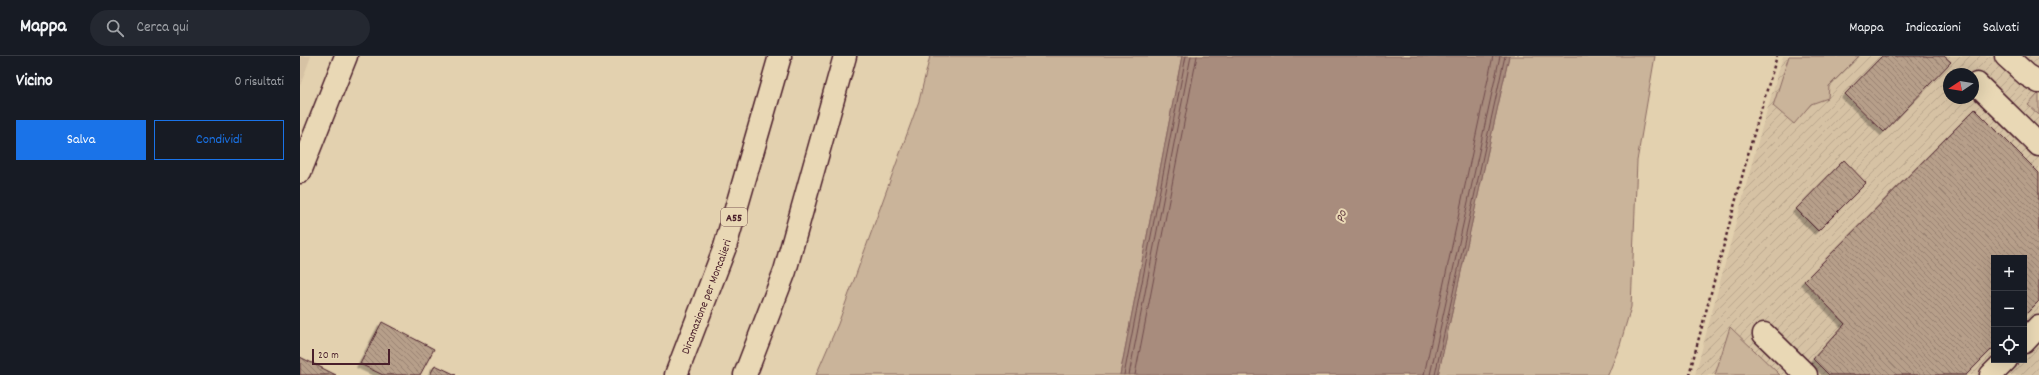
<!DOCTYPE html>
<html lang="it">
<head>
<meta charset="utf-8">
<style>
	:root { --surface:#171b24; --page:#242831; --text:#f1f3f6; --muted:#9ea1a6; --line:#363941; --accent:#1a73e8 }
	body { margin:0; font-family:Dekko,sans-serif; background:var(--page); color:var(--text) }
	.controls { position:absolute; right:12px; bottom:12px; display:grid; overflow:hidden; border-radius:0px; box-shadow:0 4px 16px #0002 }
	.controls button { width:36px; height:36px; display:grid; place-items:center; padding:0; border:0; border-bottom:1px solid var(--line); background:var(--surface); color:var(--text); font:20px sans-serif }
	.compass { position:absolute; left:1643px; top:12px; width:36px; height:36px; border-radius:50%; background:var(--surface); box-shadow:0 4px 16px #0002; rotate:258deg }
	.scale { position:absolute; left:12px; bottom:10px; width:78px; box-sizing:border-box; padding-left:4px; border:2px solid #4a1f2b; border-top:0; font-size:11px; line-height:14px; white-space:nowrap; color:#4a1f2b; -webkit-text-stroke:3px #e9d8b5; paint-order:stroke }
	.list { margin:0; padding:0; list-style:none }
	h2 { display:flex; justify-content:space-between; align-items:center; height:52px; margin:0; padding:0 16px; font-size:17px }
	h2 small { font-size:13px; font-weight:400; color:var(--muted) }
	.actions { display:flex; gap:8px; padding:12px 16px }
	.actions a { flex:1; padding:9px 0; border:1px solid var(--accent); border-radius:0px; text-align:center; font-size:14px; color:var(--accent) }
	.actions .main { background:var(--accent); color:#fff }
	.icon { flex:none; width:22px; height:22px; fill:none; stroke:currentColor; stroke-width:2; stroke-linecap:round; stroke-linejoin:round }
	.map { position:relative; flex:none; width:1739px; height:319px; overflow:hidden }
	header { display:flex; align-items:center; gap:24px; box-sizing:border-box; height:56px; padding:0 20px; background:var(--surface); border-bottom:1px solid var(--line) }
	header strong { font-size:19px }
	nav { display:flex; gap:22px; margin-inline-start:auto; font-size:14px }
	.search { width:280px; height:36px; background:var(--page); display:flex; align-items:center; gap:10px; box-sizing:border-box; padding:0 14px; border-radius:22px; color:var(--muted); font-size:15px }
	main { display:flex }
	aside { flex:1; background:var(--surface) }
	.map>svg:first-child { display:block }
	.built { fill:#d6c2a4 }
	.industrial { fill:url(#industrial-furrows); fill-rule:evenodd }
	.green { fill:#cab49a; stroke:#8a6a62 }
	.water { fill:#a88c7d; stroke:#82605c }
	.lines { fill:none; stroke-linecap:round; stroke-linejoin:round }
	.shore { stroke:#704b4c; stroke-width:1 }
	.building { fill:url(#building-back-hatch); stroke:#4a1f2b; filter:url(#shadow) }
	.minor-casing { stroke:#4a1f2b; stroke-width:25 }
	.highway-casing { stroke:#4a1f2b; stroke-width:25 }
	.path { stroke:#4a1f2b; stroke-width:2.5; stroke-dasharray:3 3; stroke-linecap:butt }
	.minor { stroke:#e9d8b5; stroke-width:22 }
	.highway { stroke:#e9d8b5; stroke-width:22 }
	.labels { text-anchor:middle; stroke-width:4; stroke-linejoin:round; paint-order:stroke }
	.shield { fill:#e9d8b5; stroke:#7a5654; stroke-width:1 }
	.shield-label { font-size:11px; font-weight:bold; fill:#4a1f2b }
	.street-label { font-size:12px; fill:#4a1f2b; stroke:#e9d8b5 }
	.water-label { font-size:13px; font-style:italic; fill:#623a40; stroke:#e9d8b5 }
</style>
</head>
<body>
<header>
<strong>Mappa</strong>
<div class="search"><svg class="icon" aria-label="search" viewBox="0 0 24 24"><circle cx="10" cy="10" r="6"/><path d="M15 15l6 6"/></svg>Cerca qui</div>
<nav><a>Mappa</a><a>Indicazioni</a><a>Salvati</a></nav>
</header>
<main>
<aside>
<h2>Vicino<small>0 risultati</small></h2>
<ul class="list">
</ul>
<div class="actions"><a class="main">Salva</a><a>Condividi</a></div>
</aside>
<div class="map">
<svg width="1739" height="319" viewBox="0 0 1739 319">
	<defs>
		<pattern id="industrial-furrows" width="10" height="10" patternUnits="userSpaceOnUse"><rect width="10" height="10" fill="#d6c2a4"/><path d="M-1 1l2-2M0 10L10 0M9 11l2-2" fill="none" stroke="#b9a68d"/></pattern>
		<pattern id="building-back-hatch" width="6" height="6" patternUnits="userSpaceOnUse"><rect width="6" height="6" fill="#b79f8a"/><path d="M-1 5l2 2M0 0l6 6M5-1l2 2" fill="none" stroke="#978171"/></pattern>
		<filter id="shadow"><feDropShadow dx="-3.5" dy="3.5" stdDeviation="0" flood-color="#0004"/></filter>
	</defs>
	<rect width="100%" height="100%" fill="#e3d1af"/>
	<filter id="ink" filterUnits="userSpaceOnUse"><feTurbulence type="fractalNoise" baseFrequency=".025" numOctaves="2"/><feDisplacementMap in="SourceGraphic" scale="8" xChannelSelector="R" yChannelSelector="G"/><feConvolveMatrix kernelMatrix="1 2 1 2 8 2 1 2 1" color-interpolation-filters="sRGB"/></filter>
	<g filter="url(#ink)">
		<path class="built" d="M0,0H11L0,30Z"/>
		<path class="industrial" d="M1483,0H1739V319H1395L1458,85ZM1649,18H1673V42H1649ZM1694,202H1724V304H1694Z"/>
		<path class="green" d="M630,0H882L820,319H516L538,268L619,45Z
			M1209,0H1355L1337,105L1331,251L1320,289L1308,319H1138Z
			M1489,0H1559L1529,30L1528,42L1511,48L1494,68L1473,50Z
			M1738,38L1739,39V59L1728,49Z
			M1430,271L1480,319H1415Z"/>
		<path class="water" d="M882,0H1209L1138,319H820Z"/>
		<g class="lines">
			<path class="shore" d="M824,319L886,0
				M829,319L891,0
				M835,319L897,0
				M1124,319L1193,0
				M1130,319L1200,0
				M1135,319L1205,0"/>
		</g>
		<path class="building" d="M1582,0H1644L1651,6L1584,76L1545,38Z
			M1675,53L1739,117V245L1724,260V202H1694V291L1666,319H1529L1513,303L1545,268L1504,225Z
			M1544,104L1566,127L1518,175L1496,153Z
			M82,266L134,293L120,319H83L60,308Z
			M0,301L36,319H0Z
			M135,309L156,319H130Z"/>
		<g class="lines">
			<defs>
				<path id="minor" d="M1706,0L1727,19L1739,26
					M1677,28L1739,89
					M0,116L46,0
					M1464,278L1506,319
					M1724,286L1739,270
					M1691,319L1706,304"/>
				<g id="highway">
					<path id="s1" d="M376,319L425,191L480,0"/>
					<path d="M445,319L485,215L545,0"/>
				</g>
			</defs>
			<use href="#minor" class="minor-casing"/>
			<use href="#highway" class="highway-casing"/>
			<path class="path" d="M1389,319L1450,91L1477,0"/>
			<use href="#minor" class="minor"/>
			<use href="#highway" class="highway"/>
		</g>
	</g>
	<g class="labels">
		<rect class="shield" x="421" y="152" width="26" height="18" rx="3"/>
		<g class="shield-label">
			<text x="434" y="165">A55</text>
		</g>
		<g class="street-label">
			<text dy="4" stroke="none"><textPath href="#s1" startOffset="84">Diramazione per Moncalieri</textPath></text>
		</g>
		<g class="water-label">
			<text transform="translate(1040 160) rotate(-76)" y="5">Po</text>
		</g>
	</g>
</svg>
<div class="controls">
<button>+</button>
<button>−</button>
<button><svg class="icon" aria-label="locate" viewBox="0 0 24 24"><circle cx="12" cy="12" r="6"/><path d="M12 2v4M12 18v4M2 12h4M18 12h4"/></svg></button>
</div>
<svg class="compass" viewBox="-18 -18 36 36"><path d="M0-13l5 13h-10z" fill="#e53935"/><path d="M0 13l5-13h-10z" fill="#9ea1a6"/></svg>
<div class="scale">20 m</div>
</div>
</main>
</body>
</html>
